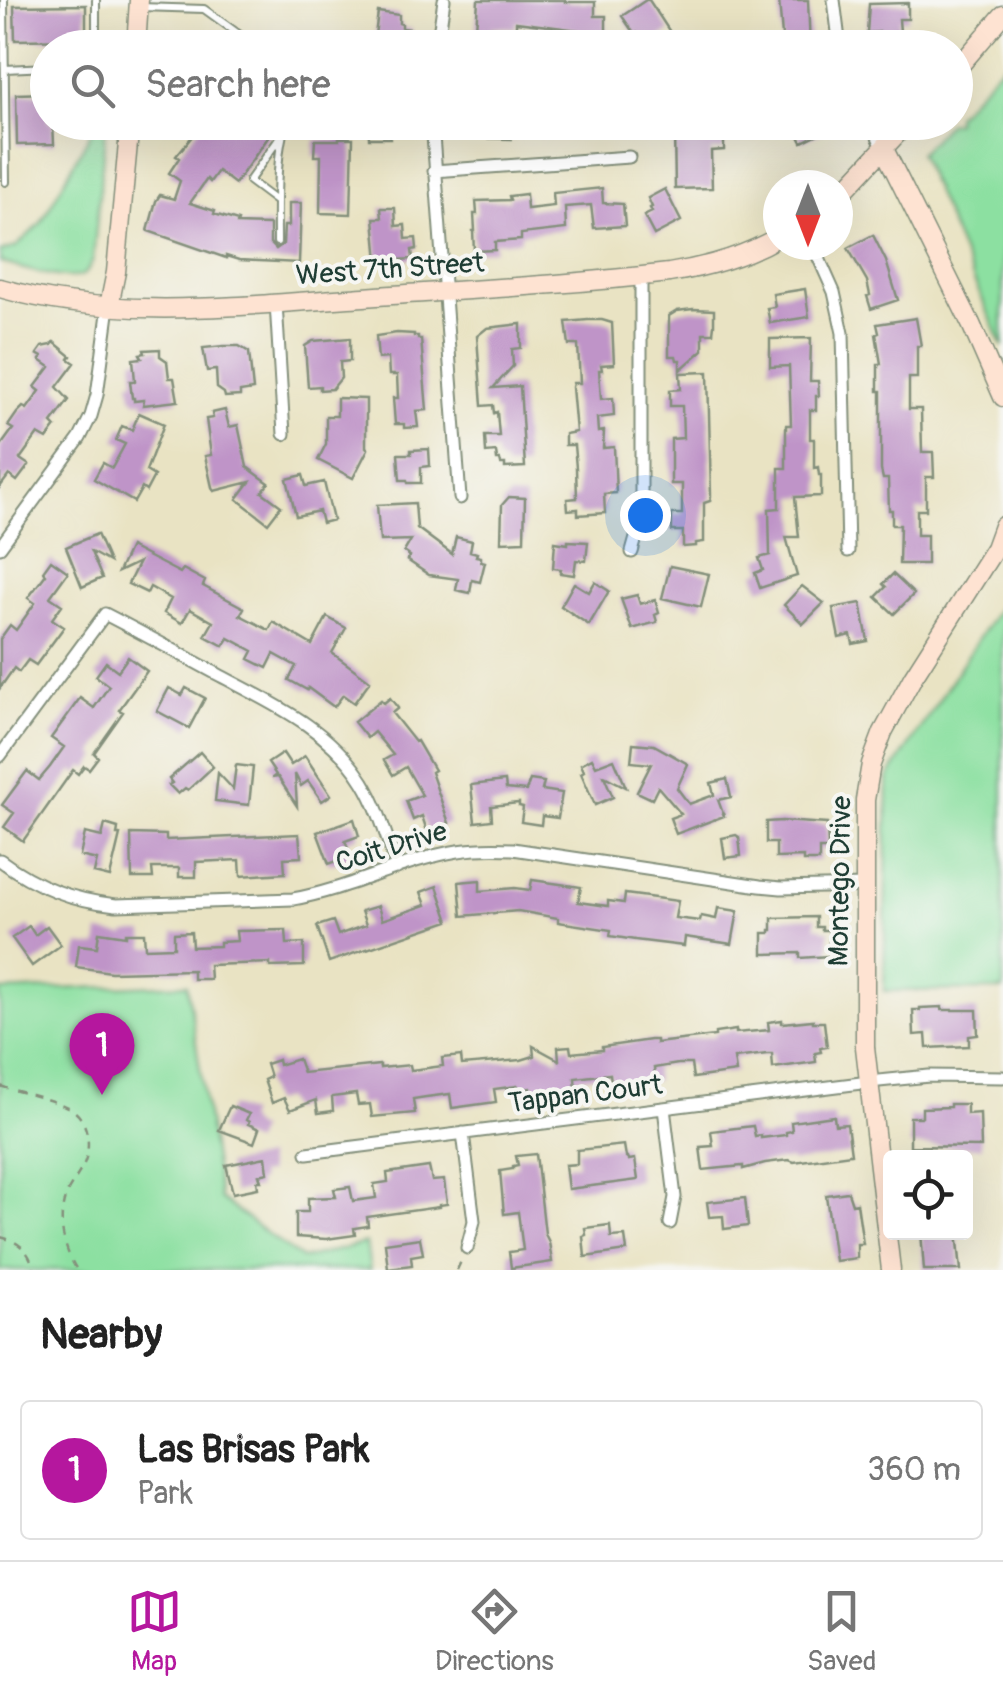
<!DOCTYPE html>
<html lang="en">
<head>
<meta charset="utf-8">
<style>
	:root { --surface:#fff; --page:#f6f6f6; --text:#222; --muted:#767676; --line:#e0e0e0; --accent:#b5179e }
	body { margin:0; font-family:Pangolin,sans-serif; background:var(--page); color:var(--text) }
	.controls { position:absolute; right:30px; bottom:30px; display:grid; overflow:hidden; border-radius:10px; box-shadow:0 10px 40px #0002 }
	.controls button { width:90px; height:90px; display:grid; place-items:center; padding:0; border:0; border-bottom:2px solid var(--line); background:var(--surface); color:var(--text); font:50px sans-serif }
	.compass { position:absolute; left:763px; top:170px; width:90px; height:90px; border-radius:50%; background:var(--surface); box-shadow:0 10px 40px #0002; rotate:180deg }
	.you { position:absolute; left:645px; top:515px; width:35px; height:35px; margin:-25px; border:8px solid #fff; border-radius:50%; background:#1a73e8; box-shadow:0 0 0 15px #1a73e833 }
	.badge { display:grid; place-items:center; width:65px; height:65px; border-radius:50%; background:var(--accent); color:#fff; font-size:32px; font-weight:700 }
	.pin { position:absolute; translate:-50% -82px; filter:drop-shadow(0 2px 5px #0008) }
	.pin::after { content:''; position:absolute; top:52px; width:35px; height:30px; background:inherit; clip-path:polygon(0 0,100% 0,50% 100%) }
	.list { margin:0; padding:0; list-style:none }
	h2 { display:flex; justify-content:space-between; align-items:center; height:130px; margin:0; padding:0 40px; font-size:42px }
	h2 small { font-size:32px; font-weight:400; color:var(--muted) }
	.list li { display:grid; grid-template-columns:65px 1fr auto; gap:30px; align-items:center; box-sizing:border-box; height:140px; margin:0 20px 20px; padding:0 20px; border:2px solid var(--line); border-radius:10px }
	.list b { display:block; font-size:38px; white-space:nowrap }
	.list p { margin:0; font-size:32px; white-space:nowrap; color:var(--muted) }
	.list em { font-size:32px; font-style:normal; color:var(--muted) }
	.icon { flex:none; width:55px; height:55px; fill:none; stroke:currentColor; stroke-width:2; stroke-linecap:round; stroke-linejoin:round }
	.map { position:relative; flex:none; width:1003px; height:1270px; overflow:hidden }
	.search { position:absolute; background:var(--surface); box-shadow:0 10px 40px #0002; left:30px; right:30px; top:30px; height:110px; display:flex; align-items:center; gap:25px; box-sizing:border-box; padding:0 35px; border-radius:55px; color:var(--muted); font-size:38px }
	.sheet { height:290px; background:var(--surface) }
	nav { display:flex; justify-content:space-around; align-items:center; box-sizing:border-box; height:140px; border-top:2px solid var(--line); background:var(--surface); font-size:28px; color:var(--muted) }
	nav a { display:grid; justify-items:center; gap:5px }
	nav .on { color:var(--accent) }
	.map>svg:first-child { display:block }
	.green { fill:#8ce0a1; stroke:#568e6a; stroke-width:2.5 }
	.building { fill:#bf94c8 }
	.lines { fill:none; stroke-linecap:round; stroke-linejoin:round }
	.lane-casing { stroke:#84907c; stroke-width:10 }
	.street-casing { stroke:#84907c; stroke-width:15 }
	.secondary-casing { stroke:#84907c; stroke-width:21 }
	.path { stroke:#84907c; stroke-width:2.5; stroke-dasharray:8 8; stroke-linecap:butt }
	.lane { stroke:#fff; stroke-width:6 }
	.street { stroke:#fff; stroke-width:11 }
	.secondary { stroke:#fee3d2; stroke-width:18 }
	.labels { text-anchor:middle; stroke-width:8; stroke-linejoin:round; paint-order:stroke }
	.street-label { font-size:28px; fill:#1f3d34; stroke:#f6f6f2 }
</style>
</head>
<body>
<div class="map">
<svg width="1003" height="1270" viewBox="0 0 1003 1270">
	<rect width="100%" height="100%" fill="#f6f6f2"/>
	<filter id="ink" filterUnits="userSpaceOnUse"><feTurbulence type="fractalNoise" baseFrequency=".01" numOctaves="2"/><feDisplacementMap in="SourceGraphic" scale="20" xChannelSelector="R" yChannelSelector="G"/><feConvolveMatrix kernelMatrix="1 2 1 2 8 2 1 2 1" color-interpolation-filters="sRGB"/></filter>
	<filter id="wash" filterUnits="userSpaceOnUse"><feTurbulence type="fractalNoise" baseFrequency=".0048" numOctaves="4" result="noise"/><feDisplacementMap in="SourceGraphic" scale="40" xChannelSelector="R" yChannelSelector="G"/><feGaussianBlur stdDeviation="2.25" result="paint"/><feColorMatrix in="noise" values="0 0 0 0 0 0 0 0 0 0 0 0 0 0 0 0 0 1.4 0 .05"/><feComposite in="paint" operator="in"/></filter>
	<g filter="url(#wash)">
		<rect width="100%" height="100%" fill="#e9e3c3"/>
		<path class="green" d="M1003,64V347L919,154L948,123L956,122V115Z
			M96,123H106L93,260C91,264 88,271 84,274C71,284 16,267 0,262V252L16,247L41,223Z
			M1003,601V990L884,991L888,778Z
			M187,984L220,1199L302,1259L366,1243L370,1270H0V991Z"/>
		<g id="blocks">
			<path class="building" d="M478,0H565V2H595V16H606V39H579V30L516,22V28L492,27L491,46L475,45Z
				M646,0H649L670,32L646,46L637,33L635,35L622,16Z
				M779,0H808L810,48H783Z
				M908,3V19H899L900,32H896V48H879V32L867,33L869,4Z
				M86,5V39L15,40L14,6Z
				M378,12L399,15V23L402,24V28L412,29L410,48L374,43Z
				M48,93V122H53L54,144L17,145L16,94Z
				M204,122H279L235,184L218,171L210,182L207,179L190,203L215,211L214,214L238,221L237,224L270,225V243L276,249L283,244L284,226H289V203H301L299,263L239,260L226,256V258L148,231L156,201L160,195L174,199L180,181L169,173L179,158L176,156Z
				M368,122H390V138H369Z
				M468,122H511V139L468,138Z
				M538,122H587L588,135L539,137Z
				M678,122H711L712,133L724,134V150L711,151L712,188L675,189L674,130H678Z
				M792,122H842L802,142Z
				M339,138H353L351,214L320,213L321,156H314L315,140H339Z
				M602,188L603,203L623,204L625,226L594,228L591,205L565,207L566,229L521,234V240L495,242V250L474,251L473,231H475L474,214H477L476,201L510,200L509,196L526,194L527,209L554,206L553,193Z
				M665,189L681,221L654,235L644,216L652,212L650,208L652,207L648,198Z
				M381,208H395L396,226L405,225L406,239L416,238L417,249L412,250L413,259L378,261L374,218H382Z
				M873,235L886,261L898,300L871,309L867,296L870,295L867,281L848,248Z
				M805,289L809,317L770,323L767,308L775,307L773,294Z
				M693,309L714,310V325L713,333H703V350L680,370V360H677L676,356H669V316L677,311Z
				M916,318L921,346H917V378H909V409H921L922,452H933L934,477H926V510H917V535H927V564H899L900,525H892V510H889L888,479H883L881,470V391H878V364H881L876,334L879,333L877,324Z
				M588,320H602L612,323L614,364L601,365L602,370H599L601,399L613,398L614,416L597,418L598,432L604,431L603,448L614,447L616,493L604,494L605,513L578,515V509L568,510L567,499L577,498L576,468L574,445H565V434L576,432L572,387L573,383H580L578,345H569L566,322Z
				M521,324V348L512,349L513,366L493,388L520,386L525,467L505,468V464H501L500,460H497L496,452L486,453L485,436H499L497,412L494,413L493,405L482,406L477,336L487,328Z
				M397,333L414,334V336H418V339H421L427,410L416,411L418,427L404,428V424H395L393,398H398L397,375H389L388,358L378,359L376,336Z
				M350,338V361L340,362L341,378L332,389L320,390V386L308,387L305,346L313,341Z
				M811,338L810,381H818L819,396H816V410H810V439H814V468L818,467L819,475H821V496L795,497L799,537H786L797,576L760,588L755,573L763,570L759,558L770,555L769,509L779,508V468H786V425H791L789,366L770,367V339Z
				M54,342L71,356L69,359L75,363L57,387L69,400L52,423L56,427L47,439L38,434L20,459L29,465L17,481L9,475L0,487V447L13,429L8,426L17,413L23,407L27,409L40,391L35,387L50,367L40,360L42,357L37,354L42,347L52,345Z
				M224,346H239L249,352L253,390L240,392V396L225,397L224,393L217,388L216,370L207,371L203,348Z
				M160,349V356L167,361L169,378H174L178,401L143,405L144,400L134,401V398H132L130,381H135L133,359L142,358L140,354L145,353L144,350Z
				M708,372L711,496L710,501L704,503V542L696,543V546L683,547V531H672V514H682V484H671V439L683,438L682,406H670V390L681,389L680,373Z
				M337,398L366,399V447L368,449L353,478L318,460L326,444V416H337Z
				M225,410L229,427L238,425L247,467L269,483L262,492L281,506L268,523L237,499L250,482L214,491L212,487L205,456L211,455L206,419L213,418L212,413Z
				M139,413L164,424L146,471L154,476L146,491L142,488L134,502L94,479L103,463L112,468L125,444L116,440L122,426L132,430Z
				M429,449L430,466L421,467V483H408L407,480H400L398,454H411V450Z
				M303,475L306,486L324,482L333,520L322,523L319,511L296,516L287,479Z
				M509,497L525,498L524,541L501,542L502,505Z
				M415,503L417,528L452,554L456,537L472,541L470,551L477,553L476,556L481,557V561L485,562L480,582L472,580L470,593L456,590L458,579L429,575L407,560L410,556L404,552L411,540L380,541L377,505Z
				M97,534L109,562L91,552L102,578L82,587L66,547Z
				M568,541L588,542L586,561L576,560L574,575L560,573L561,569L553,568L555,542L568,544Z
				M130,547L180,573L183,569L205,581L203,586L244,608L240,615L269,630L273,622L312,645L327,617L346,628L332,653L370,681L354,703L343,695L334,707L308,688L307,690L289,680L296,666L274,654L267,668L249,659L253,651L229,638L224,646L205,636L213,622L190,609L182,623L164,613L171,599L150,587L147,593L128,584L139,562L118,572Z
				M51,560L68,572L50,597L62,605L52,619L64,627L36,665L28,660L19,672L14,668L0,688V639L10,625L16,630L35,603L28,598L46,574L43,571Z
				M670,566L709,574L701,607L662,598Z
				M893,574L914,594L894,614L876,597L886,587L883,584Z
				M595,582L609,591L589,625L561,606L574,583L589,592Z
				M802,586L824,603L803,624L784,605Z
				M637,595L640,604L655,600L659,613L655,615L657,622L632,629L621,599Z
				M861,603L868,641L853,644L851,635L839,638L833,608Z
				M128,657L147,671L119,710L123,712L94,753L98,757L89,769L84,766L78,774L73,770L23,841L4,827L14,813L2,805L27,771L39,780L50,767L64,747L51,738L80,698L94,708L109,686L96,676L106,662L118,671Z
				M169,688L182,695L186,688L205,698L189,728L157,711Z
				M390,698L398,708L392,713L415,742L417,741L434,770L431,772L449,823L427,831L422,816L413,820L406,801L422,795L406,767L393,775L384,760L393,755L374,732L367,738L354,722L381,700L384,703Z
				M633,743L654,745L688,764L677,788L689,804L714,795L711,783L727,779L731,797L718,800L724,816L676,834L670,818L681,814L658,787L652,799L637,792L651,764L631,762Z
				M200,752L213,767L188,790L185,788L178,794L169,785L172,783L169,779Z
				M283,753L291,765L305,756L331,795L322,801L308,781L301,786L295,774L297,806L278,777L272,778L276,775L268,763Z
				M592,758L596,766L614,759L626,787L604,776L613,797L595,805L581,773L584,771L581,764Z
				M236,765L253,767L249,805L215,801L218,773L233,789Z
				M530,780L544,782L542,790L562,793L558,818L542,816L541,825L521,822L523,807L519,806V803L491,806L492,820L475,822L471,785L505,781L506,789L526,791Z
				M354,819L359,836L345,841L351,856L329,864L317,832Z
				M782,821L827,824L828,849H819V861H803V857L776,858V843H766V822Z
				M105,824L118,828L117,835H120L110,877L94,873L97,860L80,856L85,833L102,837Z
				M131,834L166,835V840L299,834L301,857L284,858L285,873L241,876L240,860L196,862V877H179V868H152L153,878H132Z
				M736,835L739,837L741,856L725,858L722,838Z
				M480,880V891L515,888L530,890L532,880L581,887L578,902L608,906V901L624,903L625,894L678,901L675,918L700,921L701,916L716,919L718,908L738,911L732,944L685,937L684,946L635,940L610,936L611,930L558,922V918L518,911L462,916L459,882Z
				M437,886L449,921L329,962L317,926L333,921L338,935L366,925L361,911L378,906L382,920L426,905L421,892Z
				M816,917V927H822V930H829V956L800,958V953L763,954V933H770V930H772V918Z
				M29,926L35,935L47,926L61,945L32,966L12,938Z
				M286,930L287,944L304,943V966L270,967V963L209,965L210,979H193V970L111,972L76,967L79,945L97,947L99,932L126,936V933H144L145,948L174,947V933L191,932L192,947L220,946V942L237,941L236,931Z
				M942,1007V1010H977L978,1035L969,1036V1046L927,1048L926,1034L914,1035L913,1010H920V1008Z
				M782,1020V1023L813,1020V1022H824L827,1047L820,1048L821,1052L815,1053L816,1062L773,1068L772,1054H767L734,1058L736,1072L693,1078L691,1064H678L654,1068L656,1081L628,1086L612,1088L610,1074L575,1078L576,1090L533,1098L531,1088L519,1090L518,1086L494,1089L496,1102L452,1108L450,1094L426,1097L413,1099L415,1113L372,1117L370,1104L358,1105L356,1094L332,1097L333,1111L318,1113L316,1100L290,1110L284,1098L272,1103L264,1080L270,1077L266,1064L278,1060L279,1065L298,1059L303,1073L380,1065V1068L410,1065L411,1070L443,1066L442,1058L461,1056L462,1065L521,1060L534,1056L533,1046L559,1060L558,1047L570,1046L571,1053L602,1050V1047L650,1040H656V1043L715,1036V1033L736,1030V1033L769,1030L768,1022Z
				M950,1104H967V1114L980,1113L981,1147L910,1146V1117H922V1108L950,1107Z
				M230,1106L249,1114L246,1120L249,1122L248,1124L259,1129L254,1143L219,1130Z
				M834,1116L835,1125L847,1124L851,1154L794,1162L789,1160L765,1163L743,1169V1166L703,1170L700,1147L713,1146L711,1131L753,1126L755,1136L761,1135V1138L786,1135V1132L792,1131L791,1122Z
				M624,1145L626,1157H628L629,1160L635,1159L638,1180L568,1189L565,1165L577,1164V1150Z
				M536,1154L545,1234L549,1242L552,1262L511,1268L509,1252L523,1250L518,1212L504,1214L500,1171L513,1169V1166L518,1165L516,1156Z
				M266,1157L268,1173L259,1175L261,1181H257L258,1188L233,1193L226,1165Z
				M429,1167L432,1181L444,1180L447,1204L439,1205V1207L367,1217L368,1226L354,1228L355,1235L326,1239L296,1237V1212H308V1198L336,1197L334,1189L350,1187L353,1201L376,1198L374,1184L388,1182L387,1173Z
				M848,1192L852,1204L857,1203L863,1244H857V1258L835,1261L826,1195Z
				M745,1198L748,1226L724,1229L723,1216L709,1217L707,1202Z
				M610,1225L611,1237L625,1236L627,1251L585,1257L583,1236L586,1235L585,1228Z
				M921,1232H957L961,1270H924Z
				M420,1238L423,1254L411,1256L412,1265L388,1268L385,1243Z"/>
		</g>
	</g>
	<g filter="url(#ink)">
		<use href="#blocks" fill-opacity="0" stroke="#84907c" stroke-width="2.5"/>
		<g class="lines">
			<defs>
				<path id="lane" d="M4,0L6,182
					M96,0V48
					M140,7L204,9L258,48
					M5,69L48,67
					M277,202L249,181L281,136
					M277,242C277,211 275,149 287,122"/>
				<path id="street" d="M834,0L840,48
					M437,48L444,0
					M432,122L460,498
					M871,122L884,149
					M434,171L629,157
					M813,245L834,292L843,333L848,551
					M276,303L284,434
					M0,547L80,438L91,416L97,395L109,306
					M632,552L641,520V276
					M0,756L105,614C144,634 182,655 221,676C274,704 330,729 363,782C379,808 387,839 397,868
					M0,860C36,887 72,900 116,905L293,899C350,889 402,860 458,851C477,848 494,848 513,849L760,886L781,888L865,886
					M664,1108L675,1197L670,1223
					M463,1133L474,1221L467,1248
					M307,1153L869,1082L929,1076L1003,1077"/>
				<path id="secondary" d="M136,48L139,0
					M956,70L1003,15
					M884,149L971,324L1003,397
					M838,197L908,122
					M0,288C118,322 244,305 364,297C466,290 568,285 669,273C707,267 744,257 778,237
					M109,306L116,272L130,122
					M891,1270L865,1047V800L871,764L883,732L913,677L995,548L1003,526"/>
			</defs>
			<use href="#lane" class="lane-casing"/>
			<use href="#street" class="street-casing"/>
			<use href="#secondary" class="secondary-casing"/>
			<path class="path" d="M0,1086C18,1092 61,1101 74,1111C88,1122 91,1145 85,1161C81,1173 71,1183 66,1195C57,1220 63,1248 77,1270
				M0,1237C19,1241 30,1251 34,1270
				M457,1270L462,1259"/>
			<use href="#lane" class="lane"/>
			<use href="#street" class="street"/>
			<use href="#secondary" class="secondary"/>
		</g>
	</g>
	<g class="labels">
		<g class="street-label">
			<text transform="translate(390 268) rotate(-4)" y="10">West 7th Street</text>
			<text transform="translate(391 846) rotate(-17)" y="10">Coit Drive</text>
			<text transform="translate(839 881) rotate(-89)" y="10">Montego Drive</text>
			<text transform="translate(585 1093) rotate(-7)" y="10">Tappan Court</text>
		</g>
	</g>
</svg>
<div class="controls">
<button><svg class="icon" aria-label="locate" viewBox="0 0 24 24"><circle cx="12" cy="12" r="6"/><path d="M12 2v4M12 18v4M2 12h4M18 12h4"/></svg></button>
</div>
<svg class="compass" viewBox="-18 -18 36 36"><path d="M0-13l5 13h-10z" fill="#e53935"/><path d="M0 13l5-13h-10z" fill="#767676"/></svg>
<div class="you"></div>
<div class="pin badge" style="left:102px;top:1095px">1</div>
<div class="search"><svg class="icon" aria-label="search" viewBox="0 0 24 24"><circle cx="10" cy="10" r="6"/><path d="M15 15l6 6"/></svg>Search here</div>
</div>
<section class="sheet">
<h2>Nearby<small></small></h2>
<ul class="list">
<li><span class="badge">1</span><div><b>Las Brisas Park</b><p>Park</p></div><em>360 m</em></li>
</ul>
</section>
<nav>
<a class="on"><svg class="icon" aria-label="map" viewBox="0 0 24 24"><path d="M3 6l6-2 6 2 6-2v14l-6 2-6-2-6 2zM9 4v14M15 6v14"/></svg>Map</a>
<a><svg class="icon" aria-label="directions" viewBox="0 0 24 24"><path d="M12 3l9 9-9 9-9-9zM9 14v-3h6M13 9l2 2-2 2"/></svg>Directions</a>
<a><svg class="icon" aria-label="saved" viewBox="0 0 24 24"><path d="M7 4h10v16l-5-4-5 4z"/></svg>Saved</a>
</nav>
</body>
</html>
